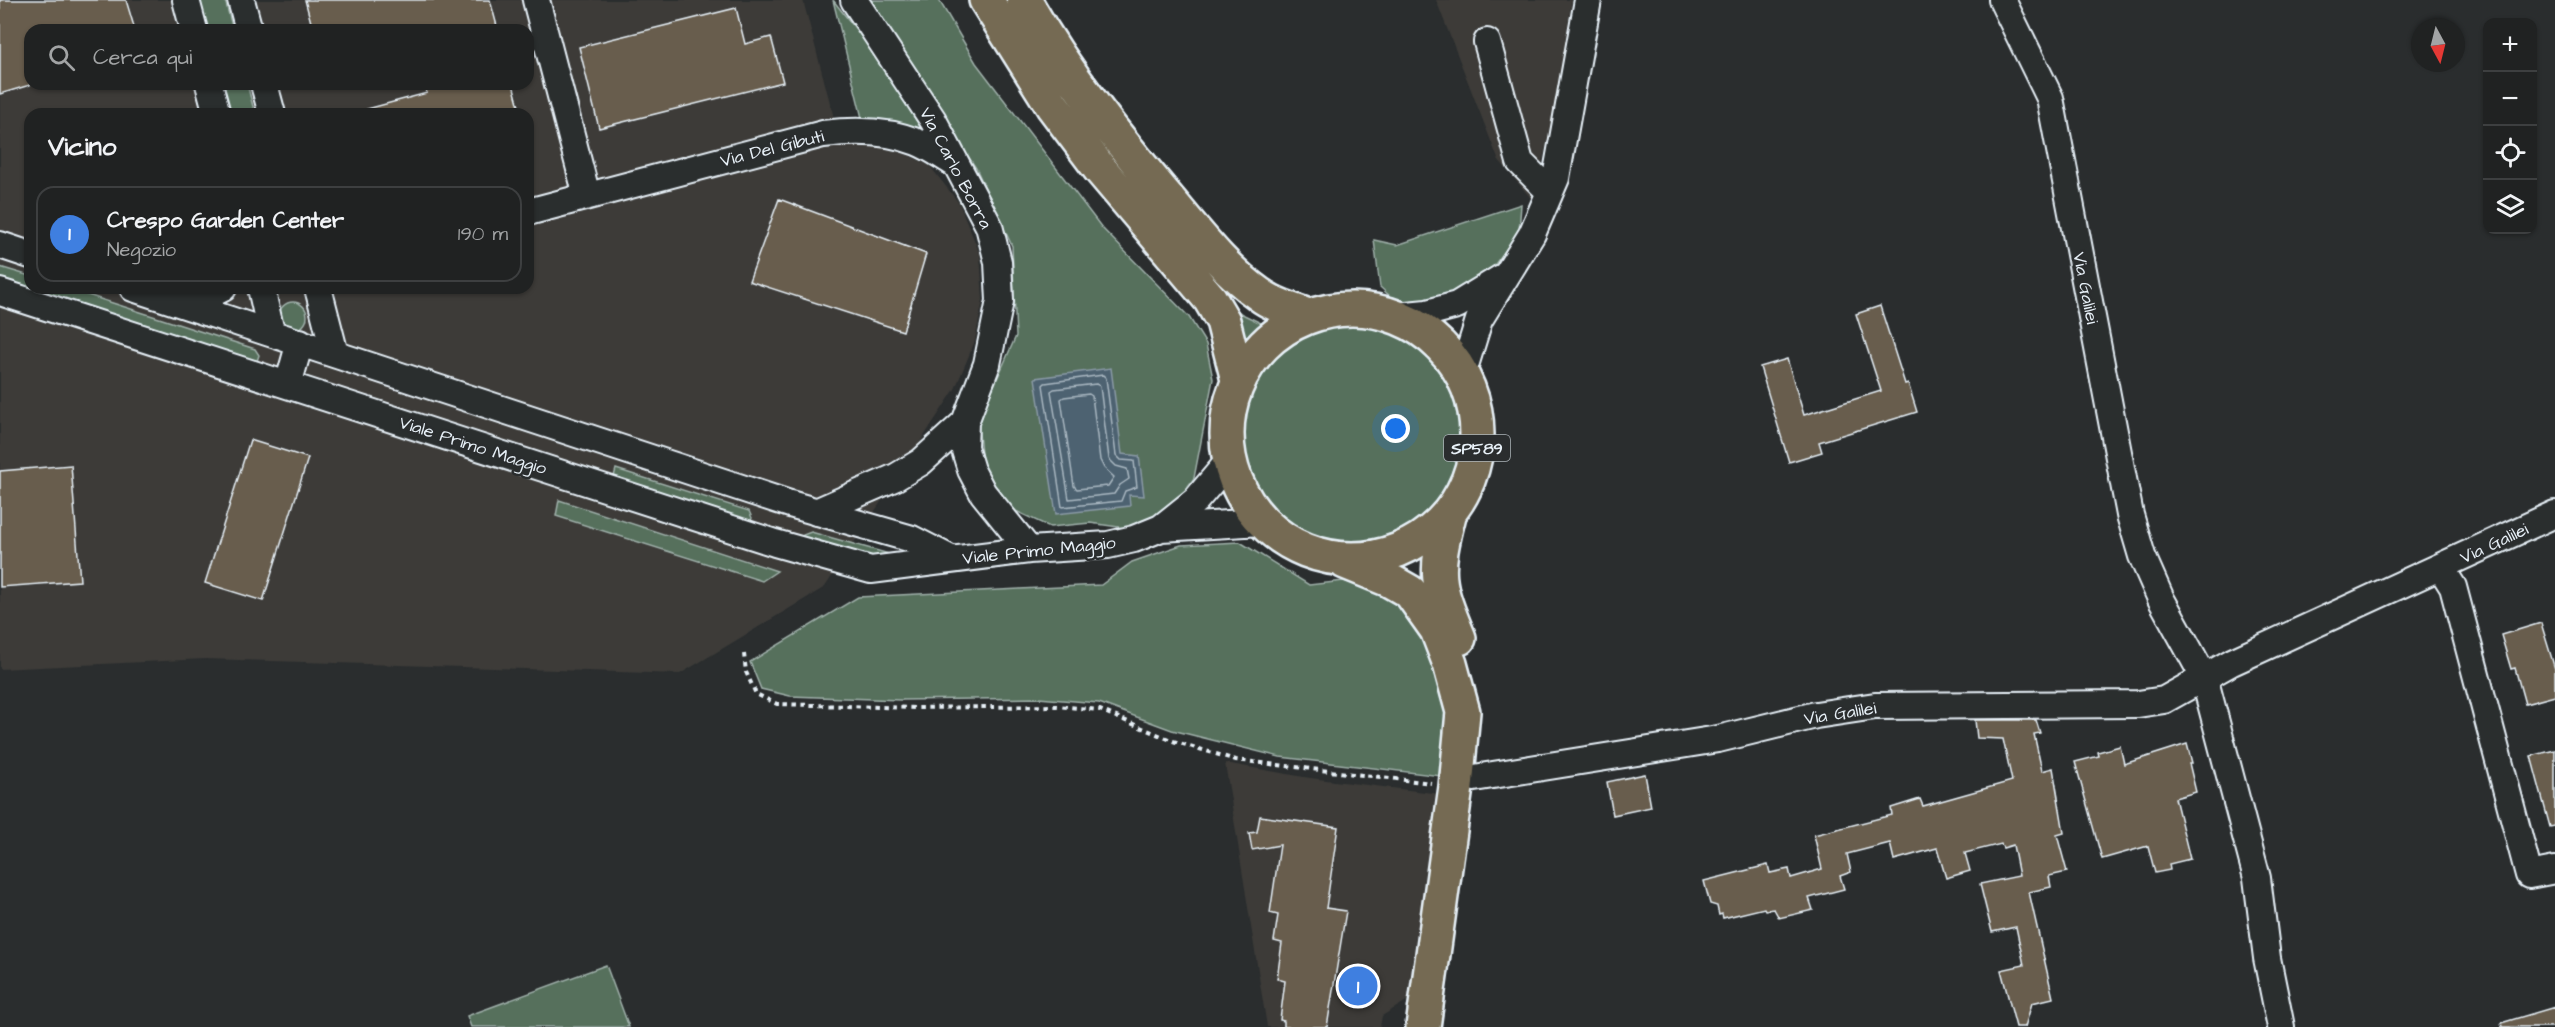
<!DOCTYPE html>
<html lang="it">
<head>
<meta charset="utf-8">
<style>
	:root { --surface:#202222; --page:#282a2a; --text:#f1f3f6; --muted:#a2a4a5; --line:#3d3f40; --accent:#db2777 }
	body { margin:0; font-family:"Architects Daughter",sans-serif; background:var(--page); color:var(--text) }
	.controls { position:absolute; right:18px; top:18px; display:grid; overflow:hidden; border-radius:12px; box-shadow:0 2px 4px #0004 }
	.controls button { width:54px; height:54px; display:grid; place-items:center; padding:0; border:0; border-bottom:2px solid var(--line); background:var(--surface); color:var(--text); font:30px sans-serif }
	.compass { position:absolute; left:2411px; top:18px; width:54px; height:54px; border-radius:50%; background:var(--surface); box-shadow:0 2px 4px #0004; rotate:173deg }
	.you { position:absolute; left:1396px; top:429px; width:21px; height:21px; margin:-15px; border:4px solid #fff; border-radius:50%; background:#1a73e8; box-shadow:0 0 0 9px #1a73e833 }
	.badge { display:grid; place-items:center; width:39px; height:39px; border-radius:50%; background:var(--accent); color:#fff; font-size:20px; font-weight:700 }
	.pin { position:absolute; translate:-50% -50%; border:3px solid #fff; box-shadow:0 2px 6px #0006 }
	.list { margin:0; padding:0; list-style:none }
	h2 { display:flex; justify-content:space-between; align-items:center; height:78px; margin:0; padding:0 24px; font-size:26px }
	h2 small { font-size:20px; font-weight:400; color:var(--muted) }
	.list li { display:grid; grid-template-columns:39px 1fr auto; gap:18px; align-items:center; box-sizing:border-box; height:96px; margin:0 12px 12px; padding:0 12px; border:2px solid var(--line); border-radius:18px }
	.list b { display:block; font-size:22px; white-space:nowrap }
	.list p { margin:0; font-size:20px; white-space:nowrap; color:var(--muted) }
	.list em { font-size:20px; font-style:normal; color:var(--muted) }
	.icon { flex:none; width:33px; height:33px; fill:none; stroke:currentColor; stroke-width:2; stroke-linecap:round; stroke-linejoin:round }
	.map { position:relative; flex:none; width:2555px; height:1027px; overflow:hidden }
	.search { position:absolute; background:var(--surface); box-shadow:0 2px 4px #0004; left:24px; top:24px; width:510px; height:66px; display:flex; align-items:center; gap:15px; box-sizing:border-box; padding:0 21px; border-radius:18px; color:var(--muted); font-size:22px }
	.panel { position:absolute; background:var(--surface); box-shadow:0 2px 4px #0004; left:24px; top:108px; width:510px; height:186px; border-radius:18px }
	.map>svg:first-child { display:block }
	.built { fill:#3c3b38; fill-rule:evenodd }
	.green { fill:#566f5c; stroke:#9fb0aa; stroke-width:1.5 }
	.water { fill:#4d6271; stroke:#8b9ba7; stroke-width:1.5 }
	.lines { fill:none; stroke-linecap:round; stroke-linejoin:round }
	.shore { stroke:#aab8c2; stroke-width:1.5 }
	.building { fill:#675d4e; stroke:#e8f1f8; stroke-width:1.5 }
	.minor-casing { stroke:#e8f1f8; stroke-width:30 }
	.major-casing { stroke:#e8f1f8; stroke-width:38 }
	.path { stroke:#e8f1f8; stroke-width:4; stroke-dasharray:4.5 4.5; stroke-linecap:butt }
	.minor { stroke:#2a2d2e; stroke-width:26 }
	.major { stroke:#746b52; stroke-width:33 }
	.labels { text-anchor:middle; stroke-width:5; stroke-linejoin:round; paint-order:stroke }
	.shield { fill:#2a2d2e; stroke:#afb6bb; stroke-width:1.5 }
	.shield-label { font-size:16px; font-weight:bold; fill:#e8f1f8 }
	.street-label { font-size:18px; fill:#e8f1f8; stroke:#2a2d2e }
</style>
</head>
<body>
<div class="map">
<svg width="2555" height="1027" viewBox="0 0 2555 1027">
	<rect width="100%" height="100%" fill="#2a2d2e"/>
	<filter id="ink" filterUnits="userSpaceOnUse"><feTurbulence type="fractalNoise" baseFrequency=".0167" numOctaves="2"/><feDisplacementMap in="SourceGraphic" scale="12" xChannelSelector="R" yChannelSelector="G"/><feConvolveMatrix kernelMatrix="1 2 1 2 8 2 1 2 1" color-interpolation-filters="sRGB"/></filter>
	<g filter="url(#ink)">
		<path class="built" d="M0,0H803L840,141L881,142L929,165L959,203L980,254L983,300L975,341L955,389L825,587L680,674L205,659L0,669ZM30,30H528V84H30ZM30,114H528V288H30Z
			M1436,0H1572L1554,113L1533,201L1498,159Z
			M1225,763L1310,778L1441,794L1413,997L1382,1016L1380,1027H1267Z"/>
		<path class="green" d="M195,0H225L233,30H203Z
			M833,0L873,51L921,128L912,134L862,118Z
			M865,0H939L976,63L1102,228L1189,317L1206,344L1213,379L1194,478L1173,507L1133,529L1090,523L1050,527L1005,506L982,465L978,422L1016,336L1012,246L976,168Z
			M217,84H247L255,114H225Z
			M1521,204L1519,232L1481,283L1441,304L1401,306L1380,287L1374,240L1397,245Z
			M0,267L30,276V288H66L255,349L259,355L256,364L0,286Z
			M1222,298L1242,314L1263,324L1239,345Z
			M279 316a14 14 0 1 1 28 0a14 14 0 1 1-28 0Z
			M1241 434a109 109 0 1 1 218 0a109 109 0 1 1-218 0Z
			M616,469L749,511L752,518L749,525L612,484Z
			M559,500L777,571L762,581L556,516Z
			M811,532L914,561L875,562L802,540L803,535Z
			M1240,542L1309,585L1344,581L1392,597L1436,661L1455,731L1450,777L1280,757L1172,730L1099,703L1038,698L901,700L790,696L761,689L750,662L858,597L1101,585L1132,562L1181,545Z
			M606,965L629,1027H471L467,1016Z"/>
		<path class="water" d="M1111,368L1122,454L1139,456L1144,496L1129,495L1130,506L1056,514L1035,378Z"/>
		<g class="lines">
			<path class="shore" d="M1103,375L1106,378L1116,455L1121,460L1134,461L1137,487L1125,491L1121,501L1062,507L1043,385L1045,383Z
				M1096,384L1100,386L1109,459L1116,466L1127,469L1129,479L1120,485L1114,494L1069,499L1051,391L1054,389Z
				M1089,394L1092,396L1100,460L1104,468L1114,477L1108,486L1077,489L1074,486L1061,399L1064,397Z"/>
		</g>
		<path class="building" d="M0,0H126L135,30H30V85L0,94Z
			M305,0H490L497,26L483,30H313Z
			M736,8L745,44L771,37L783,82L599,128L579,47Z
			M424,84H513L521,114H368L367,109L427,93Z
			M779,199L926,254L903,331L749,281Z
			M1880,306L1905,384L1908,383L1917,412L1819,442L1822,452L1789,462L1760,367L1787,359L1804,415L1881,391L1856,314Z
			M250,440L308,458L263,601L205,583Z
			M71,465L80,581L0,587V471Z
			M2541,623L2555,669V696L2525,704L2515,668L2511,669L2501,635Z
			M1975,720H2036L2040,733L2034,734L2042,771L2053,768L2064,833L2057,835L2067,872L2049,876L2051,887L2029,892L2053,998L2032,1003L2025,1027H2016L2001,970L2024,965L2016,927L1992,932L1980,884L2019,876L2013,845L2003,848L2001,844L1965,853L1970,871L1946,878L1937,848L1894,860L1890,843L1847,854L1851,872L1840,876L1844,889L1809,898L1813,910L1779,918L1774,909L1765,910L1764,908L1723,918L1722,914L1719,915L1717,906L1710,904L1704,881L1768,865L1770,873L1789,869L1791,878L1822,869L1814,835L1892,815L1891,808L1920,799L1923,806L2012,781L2003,739L1977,738Z
			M2187,744L2192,763H2189L2196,792L2175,798L2190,859L2169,864L2170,870L2155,873L2148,846L2102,859L2075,762L2099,756L2098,752L2120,746L2124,764Z
			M2555,750V826L2550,827L2531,756Z
			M1645,774L1651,807L1613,815L1607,782Z
			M1260,816L1338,827L1326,908L1346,911L1327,1027H1284V1021L1280,1020L1285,981L1277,979L1282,943L1274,941L1278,915L1270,913L1280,845L1252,850L1249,833L1257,832Z
			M2555,1007V1027H2502L2501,1023Z"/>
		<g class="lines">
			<defs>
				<path id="minor" d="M186,0L194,30
					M241,0L249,30
					M536,0L587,196
					M854,0L933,120L989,226L998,262L1000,301L987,364L965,422L964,447L971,470L983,493L1029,550
					M2002,0L2050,98L2130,515L2142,556L2161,599L2204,677L2257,878L2267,958L2281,1027
					M1487,42L1520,162L1550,192
					M209,84L217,114
					M264,84L272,114
					M528,212L823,134C854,130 887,130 917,142C930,147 942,156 954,163
					M0,245L30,255
					M133,288L790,504L912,539L951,559
					M261,288L271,332
					M318,288L335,354
					M0,292L775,543L871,570L1029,550L1108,545L1134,539L1161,528L1262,522
					M189,306L223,288
					M1396,316L1427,313L1457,305L1501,278
					M1463,372L1479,320L1532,234L1556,178L1588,0
					M288,385L300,342
					M816,512L896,477L921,462L965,422
					M1161,528L1196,500L1229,461
					M2441,568L2453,587L2529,875L2555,870
					M1474,778L1718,739L1816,715L1875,706L2138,704L2164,700L2232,662L2555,514"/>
				<path id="major" d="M986,0L1052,105L1100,169L1210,299L1223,321L1238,380
					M1024,0C1066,74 1119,141 1174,206C1200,237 1226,271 1259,294C1273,305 1292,310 1309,316
					M1227 434a125 125 0 1 1 250 0a125 125 0 1 1-250 0Z
					M1449,515C1434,573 1436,583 1459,638
					M1345,562L1389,580L1410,592L1437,630L1450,664L1463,712L1456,787L1423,1027"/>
			</defs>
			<use href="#minor" class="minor-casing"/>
			<use href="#major" class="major-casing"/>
			<path class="path" d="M744,654L746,672L756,694L777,704L916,708L1057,706L1100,710L1173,741L1236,760L1431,783"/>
			<use href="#minor" class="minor"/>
			<use href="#major" class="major"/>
		</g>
	</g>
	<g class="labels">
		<rect class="shield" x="1444" y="435" width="66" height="26" rx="4.5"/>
		<g class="shield-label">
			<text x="1477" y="454">SP589</text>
		</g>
		<g class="street-label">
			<text transform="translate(772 148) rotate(-14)" y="6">Via Del Gibuti</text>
			<text transform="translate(956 168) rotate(62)" y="6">Via Carlo Borra</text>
			<text transform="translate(2086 288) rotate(79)" y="6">Via Galilei</text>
			<text transform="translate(473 445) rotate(18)" y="6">Viale Primo Maggio</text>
			<text transform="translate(2494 543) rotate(-25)" y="6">Via Galilei</text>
			<text transform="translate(1039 550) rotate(-6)" y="6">Viale Primo Maggio</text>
			<text transform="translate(1840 713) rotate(-9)" y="6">Via Galilei</text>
		</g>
	</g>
</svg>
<div class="controls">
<button>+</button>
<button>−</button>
<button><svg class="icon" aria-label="locate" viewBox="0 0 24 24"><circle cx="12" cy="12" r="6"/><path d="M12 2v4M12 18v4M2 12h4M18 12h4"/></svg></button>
<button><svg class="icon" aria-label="layers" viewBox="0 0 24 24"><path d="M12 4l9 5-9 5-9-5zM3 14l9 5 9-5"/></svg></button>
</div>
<svg class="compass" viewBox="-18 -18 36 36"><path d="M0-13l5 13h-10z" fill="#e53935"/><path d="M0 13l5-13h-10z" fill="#a2a4a5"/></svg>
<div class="you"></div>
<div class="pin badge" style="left:1358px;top:986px;background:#3f7fe0">1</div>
<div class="search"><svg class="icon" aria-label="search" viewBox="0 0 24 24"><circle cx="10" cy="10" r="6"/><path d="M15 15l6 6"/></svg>Cerca qui</div>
<section class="panel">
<h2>Vicino<small></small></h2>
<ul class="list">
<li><span class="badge" style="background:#3f7fe0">1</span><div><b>Crespo Garden Center</b><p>Negozio</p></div><em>190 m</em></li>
</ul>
</section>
</div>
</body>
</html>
